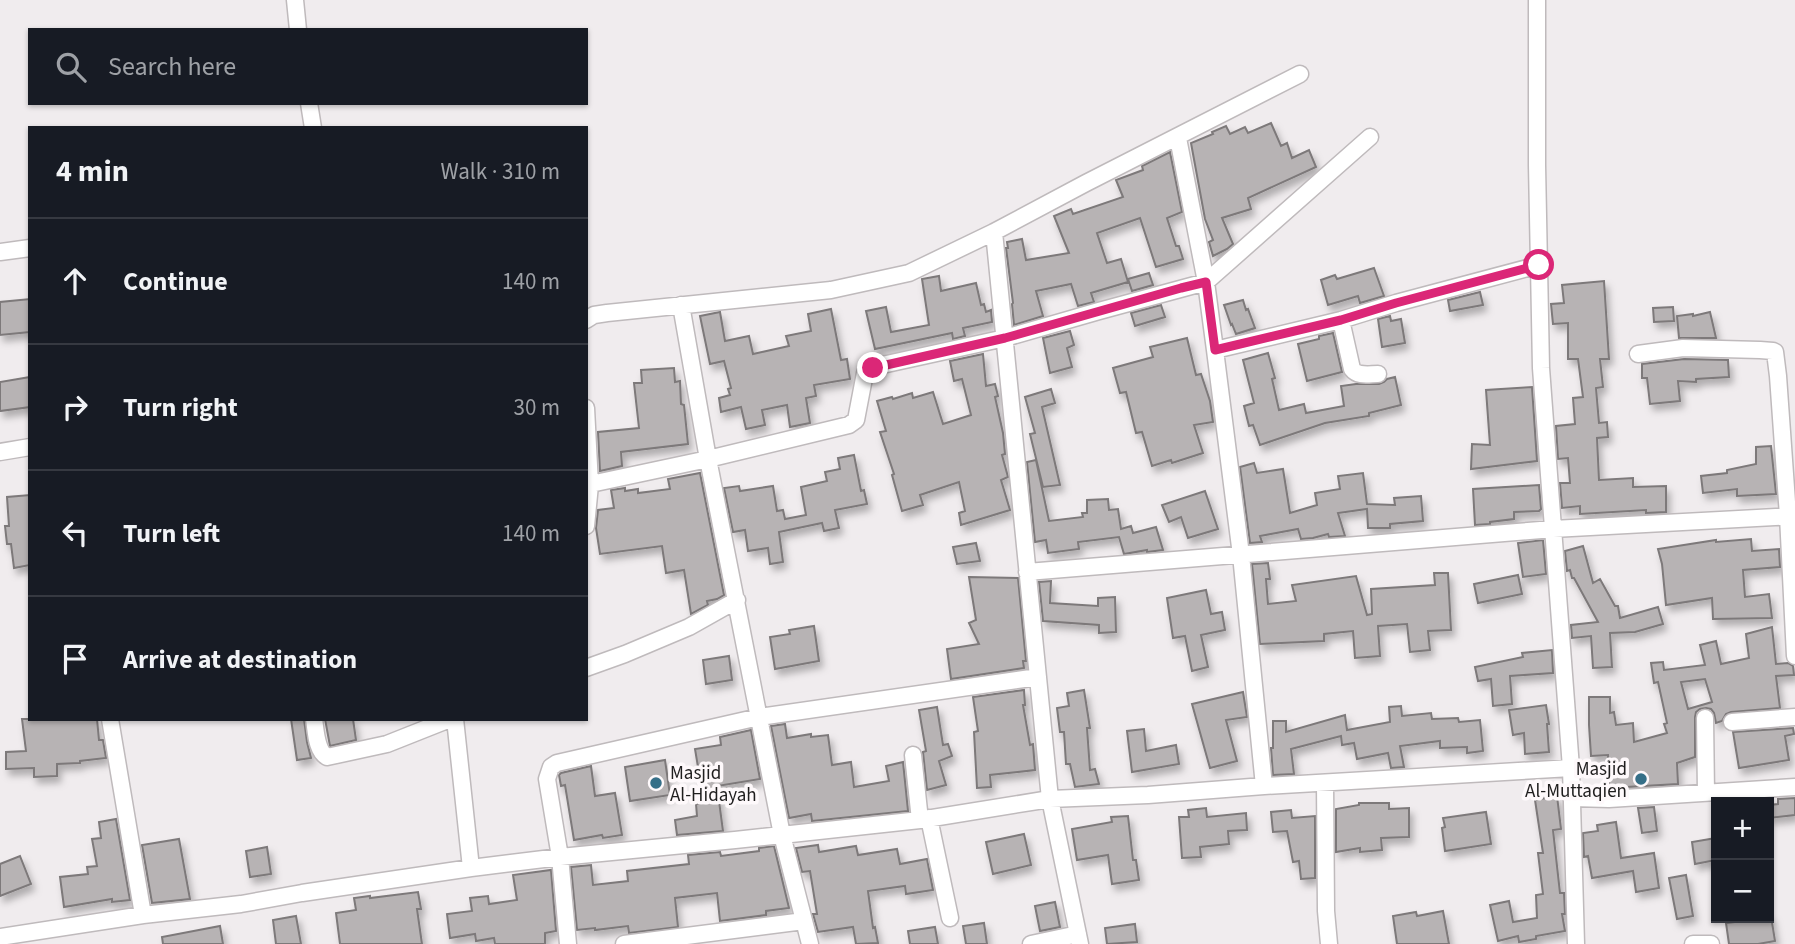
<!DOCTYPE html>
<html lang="en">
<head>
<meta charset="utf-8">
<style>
	:root { --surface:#171b24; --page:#20242c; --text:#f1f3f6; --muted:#9ea1a6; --line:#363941 }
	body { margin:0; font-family:"Source Sans 3",sans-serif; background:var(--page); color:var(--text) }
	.controls { position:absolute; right:21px; bottom:21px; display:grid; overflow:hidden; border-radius:0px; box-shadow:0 2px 5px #0004 }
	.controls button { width:63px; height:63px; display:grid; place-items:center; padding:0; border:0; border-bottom:2px solid var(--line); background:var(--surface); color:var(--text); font:35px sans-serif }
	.stop { position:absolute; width:21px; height:21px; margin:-16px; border:5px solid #db2777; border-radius:50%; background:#fff }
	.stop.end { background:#db2777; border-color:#fff; box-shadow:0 2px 7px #0008 }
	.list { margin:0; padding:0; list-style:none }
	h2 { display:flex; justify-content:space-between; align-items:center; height:91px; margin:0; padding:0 28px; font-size:30px }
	h2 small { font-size:23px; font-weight:400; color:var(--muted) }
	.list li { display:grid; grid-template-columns:46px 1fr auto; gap:21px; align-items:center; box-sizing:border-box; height:126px; padding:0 28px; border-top:2px solid var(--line) }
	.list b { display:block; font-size:26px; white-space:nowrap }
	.list em { font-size:23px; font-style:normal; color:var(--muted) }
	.icon { flex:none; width:38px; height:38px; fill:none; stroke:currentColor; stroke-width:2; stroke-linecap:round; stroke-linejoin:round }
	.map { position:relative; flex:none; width:1795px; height:944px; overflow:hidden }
	.search { position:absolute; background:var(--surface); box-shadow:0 2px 5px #0004; left:28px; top:28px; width:560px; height:77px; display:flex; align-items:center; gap:18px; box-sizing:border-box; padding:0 24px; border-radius:0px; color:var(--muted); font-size:26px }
	.panel { position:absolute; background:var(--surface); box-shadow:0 2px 5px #0004; left:28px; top:126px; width:560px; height:595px; border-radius:0px }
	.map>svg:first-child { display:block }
	.building { fill:#b7b3b4; stroke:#7d797a; stroke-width:2; fill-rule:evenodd; filter:url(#shadow) }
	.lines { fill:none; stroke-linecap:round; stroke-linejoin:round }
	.minor-casing { stroke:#bfbabc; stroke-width:19 }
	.minor { stroke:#fff; stroke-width:16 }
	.route { stroke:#db2777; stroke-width:9 }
	.poi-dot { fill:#356f88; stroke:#fef9fb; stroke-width:2.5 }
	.labels { text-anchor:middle; stroke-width:7; stroke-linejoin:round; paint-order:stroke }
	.poi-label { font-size:19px; fill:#1f1e1e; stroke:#fef9fb; text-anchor:end }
</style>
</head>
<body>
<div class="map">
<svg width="1795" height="944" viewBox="0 0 1795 944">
	<defs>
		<filter id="shadow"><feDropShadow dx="3.5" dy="6" stdDeviation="3.5" flood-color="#0004"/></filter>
	</defs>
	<rect width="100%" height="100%" fill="#f0ecee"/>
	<path class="building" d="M1271,123L1281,146L1287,143L1292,158L1309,150L1316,167L1248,198L1251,209L1222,218L1233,244L1227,249L1213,256L1209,242L1213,240L1205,219L1191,143L1213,134L1212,132L1226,126L1230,134L1245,127L1248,133Z
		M1170,152L1182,212L1167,218L1176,246H1179L1183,259L1156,267L1140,218L1097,233L1107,263L1121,259L1128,282L1091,293L1094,302L1078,306L1071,284L1036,291L1043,316L1014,325L1012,304L1013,303L1006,248H1008L1007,242L1022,239L1026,260L1069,253L1054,216L1071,209L1073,214L1123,197L1116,180L1143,170L1142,166Z
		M1374,268L1384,296L1360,303L1358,296L1328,305L1321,280L1335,275L1337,279Z
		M1149,273L1153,285L1132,291L1128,279Z
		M939,276L941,291L976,283L981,305L984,304L986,312L991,310L992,322L963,328L965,336L953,339L952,333L875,349L866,311L886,307L891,332L929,325L922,279Z
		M1604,281L1609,359H1600L1603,387L1596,388L1599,423L1607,422L1608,437L1597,438L1599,480L1633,478V487L1666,486V512L1646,513V510L1580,514V506L1562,508L1560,483H1570L1568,458L1558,459L1556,426L1575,424L1573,398L1583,397L1578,359H1568V323L1553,324L1551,304L1564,303L1562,285Z
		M1480,292L1483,305L1450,311L1448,300Z
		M30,299V332L0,335V302Z
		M1243,300L1246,310L1248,309L1255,328L1236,334L1232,324L1231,325L1224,305Z
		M1161,305L1165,317L1135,326L1131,313Z
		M1673,307L1674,321L1654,322L1653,308Z
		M831,309L841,360L847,359L850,379L814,385L816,396L806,398L810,423L790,427L787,405L762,410L765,425L746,429L741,407L721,412L719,398L730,395L728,389L731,388L724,361L710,364L700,316L720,312L725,341L749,336L753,354L789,346L786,336L811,331L808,314Z
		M1710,312L1716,338H1679L1677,316L1693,314V316Z
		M1390,316L1391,321L1401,319L1405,343L1382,347L1378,319Z
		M1070,331L1074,345L1067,348L1072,367L1050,373L1043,338Z
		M1333,333L1342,372L1307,381L1298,344L1319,339V336Z
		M1187,338L1196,375L1201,374L1210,401L1213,422L1194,425L1203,453L1172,463L1171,460L1152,466L1142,432L1136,433L1126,392L1120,393L1113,368L1153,357L1150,347Z
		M1268,353L1275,378L1272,379L1279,410L1304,404L1306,413L1344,406L1341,386L1356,384H1379L1384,382L1387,379L1395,377L1401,405L1369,413V416L1325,423L1260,445L1253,425L1249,426L1244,406L1254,403L1243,360Z
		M983,354L986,386L995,384L998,396L995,397L1003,433L1005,454L1002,455L1008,477L1001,480L1010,510L961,525L959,513L965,511L959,482L920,495L923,505L902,511L892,475L894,474L880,432L886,431L877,401L892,397L893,399L912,393L913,398L933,392L943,424L971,415L962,379L954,381L950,361Z
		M1684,359L1728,360L1729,377L1696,379V382L1678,381L1680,401L1650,404L1647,378H1642V364Z
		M674,368L675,382L680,381L681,404L684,405L688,444L621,452L622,466L600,471L598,432L639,428L634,383H642L641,370Z
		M30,377V407L0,411V382Z
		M1532,387L1537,461L1471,469L1472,444L1490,445L1486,390Z
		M1051,389L1055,403L1042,407L1060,485L1043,487L1030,434L1035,433L1025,397Z
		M1771,446L1776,494L1737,496V489L1703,493L1701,476L1727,473V470L1756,464V447Z
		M854,455L861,491L864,490L867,504L835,510L839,528L824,531L822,523L779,532L783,562L770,564L768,548L748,551L745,530L733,532L724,488L739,486L740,491L773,486L777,511L783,510L785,519L806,515L801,487L827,481L825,472L840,469L838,458Z
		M1036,460L1049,521L1083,517L1082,513H1087V500L1108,499L1109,510L1118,509L1121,529L1131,526L1133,533L1156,527L1163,550L1147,552V550L1124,554L1119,537L1078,542L1079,549L1048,553L1046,540L1035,542L1027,462Z
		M1254,463L1257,473L1283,469L1290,513L1317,505L1315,493L1340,489L1338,476L1363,473L1367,504L1395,505L1394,498L1421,496L1423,521L1390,524V528H1368L1367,509L1338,513L1345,536L1329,537L1328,534L1313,538L1301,539L1298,529L1260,536L1262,542L1250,543L1240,467Z
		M700,473L724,595L717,599L707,601L708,605L691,614L684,570L666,573L662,546L600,554L596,528L598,510L614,508L611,490L625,488V491L638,489V493L670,489L668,479Z
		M1539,485L1541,509L1539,511L1514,512V519L1490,522V524L1475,525L1473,489Z
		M1205,491L1218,529L1188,538L1181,517L1169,522L1162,505Z
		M30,495V565L14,568L11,544H7L5,526H9L7,497Z
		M1751,539L1752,551L1779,549L1780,567L1743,570L1745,597L1769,594L1772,618L1713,619L1712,598L1666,605L1662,564L1658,549L1716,540V542Z
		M1543,540L1546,574L1523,577L1518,543Z
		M976,543L980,561L957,564L953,547Z
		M1583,546L1593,583L1600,579L1615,606H1618L1620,618L1658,607L1663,624L1635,632L1610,633L1612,667L1593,668L1591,636L1572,638L1571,625L1598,622L1574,578H1572L1570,570L1567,571L1565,551Z
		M1268,563L1270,579H1266L1268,604L1296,601L1292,585L1356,576L1367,615L1372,614L1371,589L1435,585L1434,573H1448L1451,630L1428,631L1430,650L1410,652L1407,624L1378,626L1380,656L1355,658L1353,631L1324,634V641L1260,644L1252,564Z
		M1518,575L1522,594L1478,603L1474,584Z
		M969,577L1018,578L1026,661H1023L1024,668L951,679L947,649L979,644L969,623L976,620Z
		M1051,581L1050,603L1098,606V598L1115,597L1116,632L1099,633V625L1043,621L1039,582Z
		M1206,590L1211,614L1222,612L1225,630L1201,635L1208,667L1192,671L1185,636L1173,638L1167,598Z
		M814,626L819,661L775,669L770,637L790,634L789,630Z
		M1772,627L1776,664L1788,663L1793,666L1794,675L1776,676L1780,708L1731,712L1726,714L1722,721L1716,723L1714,713L1711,709L1706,708L1700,709L1696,712L1695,717V757L1677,763L1678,784L1609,788L1608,755L1591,756L1589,725V697H1610V713L1614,712L1616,725L1633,723L1634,742L1667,733L1664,724L1667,723L1658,682L1654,683L1651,663L1663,662L1664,670L1705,665L1700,645L1716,641L1721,664L1749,658L1746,634ZM1705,679L1712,702L1688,709L1681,682Z
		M1552,650L1553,673L1510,676L1512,704L1493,706L1491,679L1478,681L1475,667L1523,657L1522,653Z
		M729,656L732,680L706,684L703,660Z
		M1024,690L1025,705H1023L1030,745L1033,744L1035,770L990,775L991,787L977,788L974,732L978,731L973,697Z
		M1084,690L1090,728H1087L1090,770L1095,769L1099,784L1075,787L1070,764H1066L1064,732H1060L1057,708L1069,706L1067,693Z
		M1243,692L1247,717L1226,720L1237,761L1210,768L1192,704Z
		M1546,705L1549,724H1547L1549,752L1525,754L1524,733L1513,735L1509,710Z
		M1401,706L1402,716L1431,713L1432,719L1458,718L1459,722L1480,720L1483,751L1467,753V747L1440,748V741L1400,746L1404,767L1391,768L1388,753L1357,759L1354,743L1342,745L1341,736L1291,749L1294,774L1273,775L1271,748H1273V721H1286V732L1345,715L1347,730L1390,722L1389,707Z
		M937,707L943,745L948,744L952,756L939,761L946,785L927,790L923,752L926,751L919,710Z
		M22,719H97L99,740H103L106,758L80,761V763L57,764V776L34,777V768L6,769V752L26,751Z
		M291,719H304L307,742L311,758L297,760Z
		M325,719H353L356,740L330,746Z
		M785,724L787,738L811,734V737L828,735L832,765L851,762L854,787L889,781L886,766L903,762L908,811L812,821L811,814L789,818L771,726Z
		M1793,728L1794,734L1785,736L1789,760L1739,768L1733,732Z
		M1144,729L1146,751L1176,745L1179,764L1132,772L1127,731Z
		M751,730L760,779L717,786L723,831L677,835L675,820L697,816L696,804L704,803L695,749L721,745L720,737Z
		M665,760L670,795L630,801L625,767Z
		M591,766L595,796L615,793L622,835L603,838L602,835L574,840L565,785L561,786L559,775L561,773Z
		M1557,796L1561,829L1553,830L1560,893H1564L1565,914H1562L1565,931L1536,936V939L1519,942L1518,936L1498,941L1490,905L1509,901L1513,922L1537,918L1536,895L1543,894L1538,853H1543L1535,800Z
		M1795,798V815L1769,818V805L1778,804V799Z
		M1359,803H1389V809L1409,808V837L1381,838L1382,850L1360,852V848L1336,852V809L1359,805Z
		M1654,807L1657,831L1642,833L1638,808Z
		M1206,808L1207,817L1246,813L1247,830L1228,831L1229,844L1200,847L1201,857L1182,858L1179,817H1189L1188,810Z
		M1291,810L1292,818L1315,816V878L1301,879L1299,861L1293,862L1287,831L1273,832L1271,812Z
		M1486,812L1491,844L1445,851L1442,828L1445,827L1443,818Z
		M1128,816L1133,860H1136L1139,880L1112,884L1108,855L1077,860L1072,829L1112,822L1111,817Z
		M116,819L130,900L112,902V899L64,907L60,877L88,874L87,867L97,866L92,839L101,838L99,822Z
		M1616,822L1621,858L1654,853L1659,888L1636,892L1633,871L1592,878L1588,856L1584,857L1583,833L1598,831L1597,825Z
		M1024,834L1031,865L993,874L986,842Z
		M1716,838V860L1695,864L1692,842Z
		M179,839L190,899L152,903L142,845Z
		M818,845L819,852L856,846L858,855L897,849L900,864L927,859L933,890L906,894L905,886L868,891L873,928L875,927L878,943L856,944L853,927L818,932L813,914H817L810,871L802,872L796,848Z
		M774,846L789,908L766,911V915L720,921L717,893L675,898L678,927L629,933L628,926L595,930V928L577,930L571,867L591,865L593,885L628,881L627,871L689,864L688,855L720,852L721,856L759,851V848Z
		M267,847L271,874L250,877L246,851Z
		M20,856L31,884L0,896V864Z
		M551,870L556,931L545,933V944H495L494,938L476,941L475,934L450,938L447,914L472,911L470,898L488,896L489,904L517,900L513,875Z
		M1686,875L1693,916L1677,919L1669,878Z
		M418,892L421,909H417L422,944H340L336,913L356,910L354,898L370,896V898Z
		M1055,902L1060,927L1040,931L1035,906Z
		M1443,911L1449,944H1397L1393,916L1416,912L1417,916Z
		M296,916L301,944H276L273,920Z
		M1769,916H1771L1775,941L1758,944H1729L1726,923L1769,918Z
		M984,923L987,944H966L963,926Z
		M1135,924L1137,942L1107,944L1105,928Z
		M220,926L223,944H163L162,937Z
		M935,927L938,944H910L908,931Z"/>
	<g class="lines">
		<defs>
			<path id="minor" d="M295,0L298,30
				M1537,0V165L1541,368L1571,768L1576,944
				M309,103L313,128
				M1178,138L1206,282L1215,350L1241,555L1264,786
				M994,232L1050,799L1080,944
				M0,252L30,248
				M681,305L708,459L782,835L810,944
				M586,320L594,315L607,313L831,290L909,273L994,232L1086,183L1300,74
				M1341,320L1352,369C1358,377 1369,374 1378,374
				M1215,350L1341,320L1396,303L1539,265
				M1638,354L1683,348L1760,350L1773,351L1775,352L1778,376L1788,516L1795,656
				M586,408L590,485L586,526
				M0,452L30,447
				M586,485L708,459L849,425L856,420L865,373L873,367L1005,338L1099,311L1206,282L1370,137
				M1027,572L1553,529L1795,516
				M586,668L625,654L689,627L737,600
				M1705,718L1706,793
				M110,719L143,915
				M314,719C316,731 316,751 327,757L387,744L450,719
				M455,719L471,868
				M1732,722L1795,717
				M913,755L920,820
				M1325,783L1326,911L1329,944
				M1572,798L1609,799L1795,787
				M929,818L950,918
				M0,937L143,915L241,904L302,893L471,868L560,857L735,840L920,820L1050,799L1148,795L1264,786L1571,768
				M568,944L560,857L547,779L551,767L557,763L759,717L1038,677
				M624,944L804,921
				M1031,944L1078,934
				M1693,944H1711"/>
		</defs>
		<use href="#minor" class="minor-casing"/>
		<use href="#minor" class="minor"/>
	</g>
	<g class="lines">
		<path class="route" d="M873,368L1005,338L1181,288L1206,282L1215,350L1341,320L1396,303L1539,265"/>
	</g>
	<g class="poi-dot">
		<circle cx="1641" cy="779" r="7"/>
		<circle cx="656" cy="783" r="7"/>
	</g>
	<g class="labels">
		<g class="poi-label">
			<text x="1627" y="775">Masjid<tspan x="1627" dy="22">Al-Muttaqien</tspan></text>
			<text x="670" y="779" text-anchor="start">Masjid<tspan x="670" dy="22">Al-Hidayah</tspan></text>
		</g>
	</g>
</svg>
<div class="controls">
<button>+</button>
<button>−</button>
</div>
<div class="stop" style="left:1539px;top:265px"></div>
<div class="stop end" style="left:873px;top:368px"></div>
<div class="search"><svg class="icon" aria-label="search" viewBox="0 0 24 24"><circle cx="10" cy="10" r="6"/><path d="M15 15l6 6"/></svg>Search here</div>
<section class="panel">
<h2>4 min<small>Walk · 310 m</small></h2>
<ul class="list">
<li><svg class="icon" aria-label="ahead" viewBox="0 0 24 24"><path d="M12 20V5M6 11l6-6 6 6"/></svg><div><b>Continue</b></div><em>140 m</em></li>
<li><svg class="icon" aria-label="right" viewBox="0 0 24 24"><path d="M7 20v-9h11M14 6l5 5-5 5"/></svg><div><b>Turn right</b></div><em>30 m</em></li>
<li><svg class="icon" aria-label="left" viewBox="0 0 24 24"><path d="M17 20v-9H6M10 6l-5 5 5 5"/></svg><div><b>Turn left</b></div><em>140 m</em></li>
<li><svg class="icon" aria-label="arrive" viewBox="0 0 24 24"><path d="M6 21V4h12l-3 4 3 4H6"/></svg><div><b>Arrive at destination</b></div></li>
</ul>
</section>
</div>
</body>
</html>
